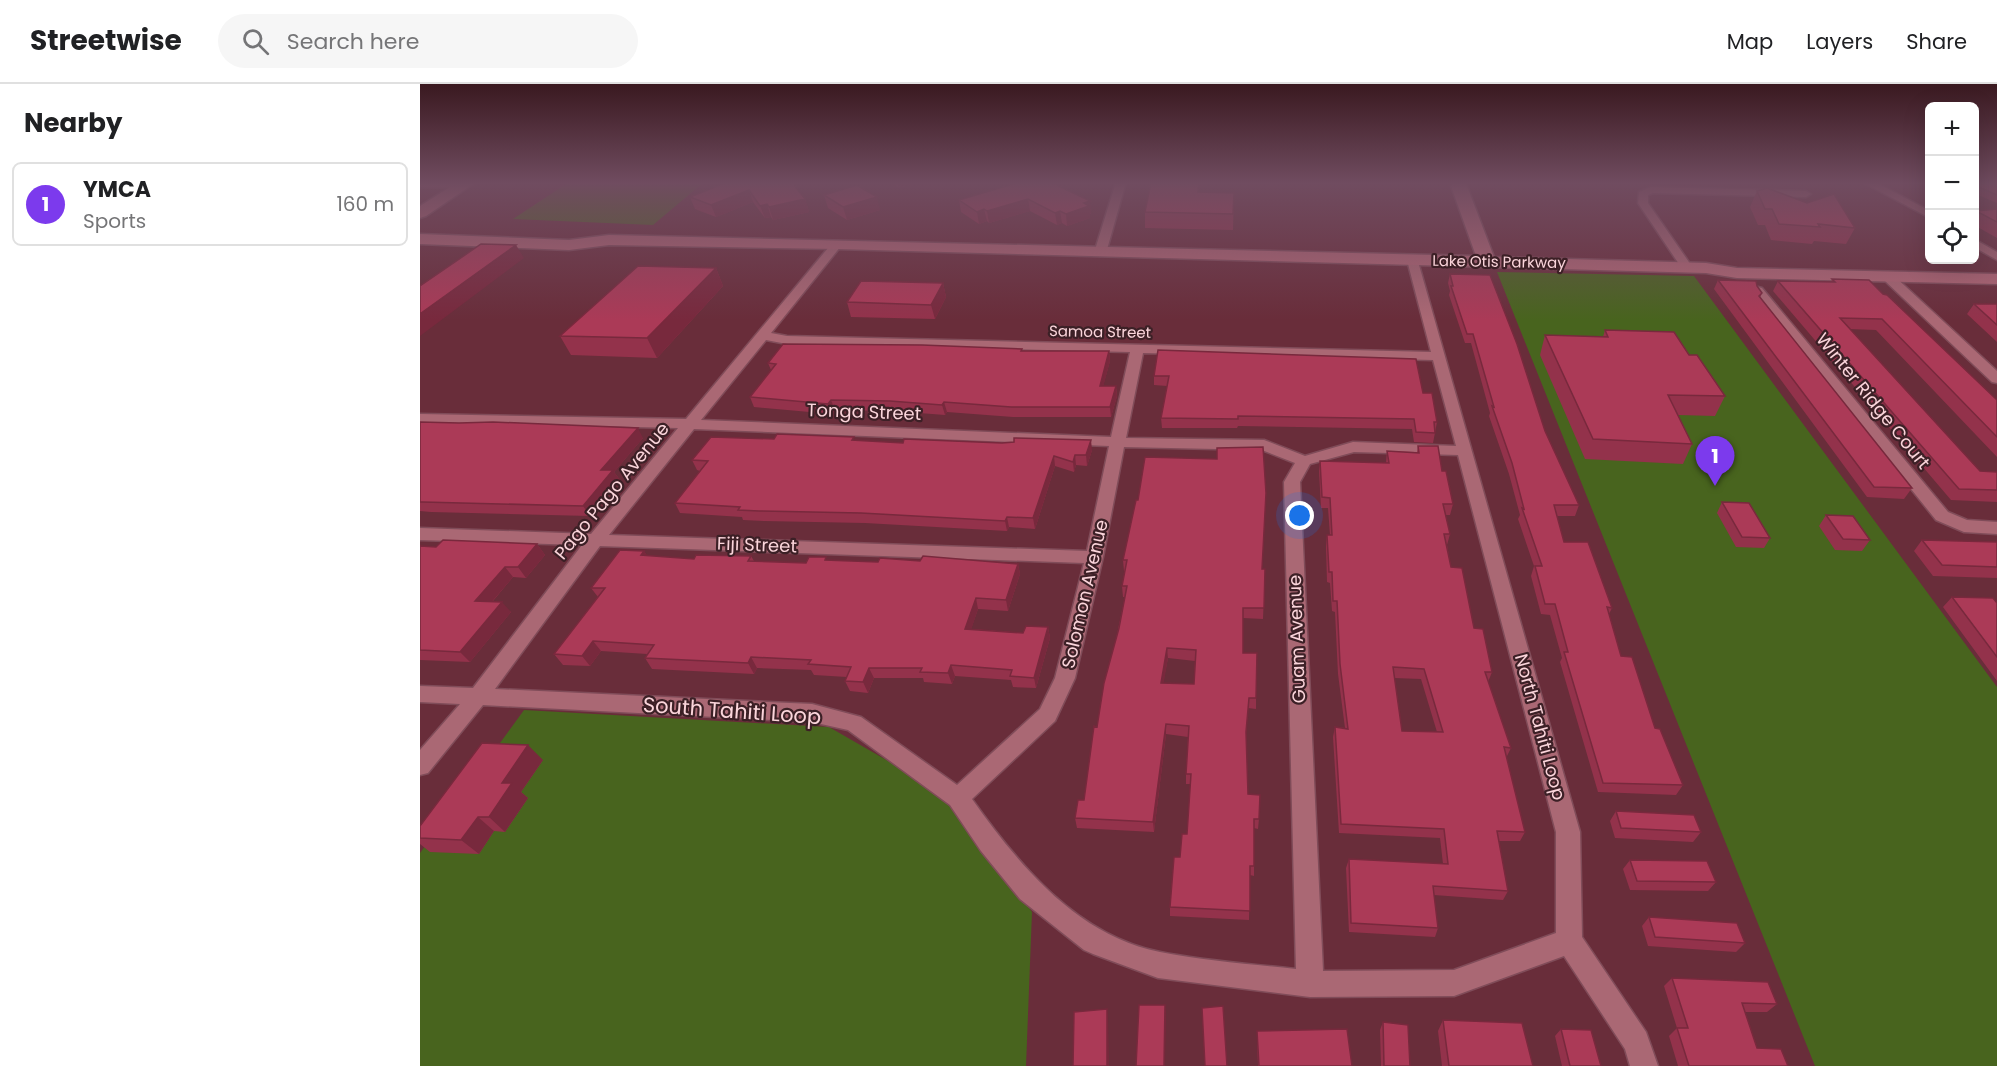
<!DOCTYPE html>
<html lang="en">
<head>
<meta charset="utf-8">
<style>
	:root { --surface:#fff; --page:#f6f6f6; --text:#202124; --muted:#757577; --line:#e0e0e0; --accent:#7c3aed }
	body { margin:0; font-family:Poppins,sans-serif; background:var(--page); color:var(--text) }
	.controls { position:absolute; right:18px; top:18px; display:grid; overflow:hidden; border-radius:9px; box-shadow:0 6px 24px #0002 }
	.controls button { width:54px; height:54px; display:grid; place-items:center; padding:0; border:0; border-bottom:2px solid var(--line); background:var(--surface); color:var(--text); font:30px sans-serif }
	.you { position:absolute; left:880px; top:432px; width:21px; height:21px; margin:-15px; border:4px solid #fff; border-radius:50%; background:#1a73e8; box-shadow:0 0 0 9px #1a73e833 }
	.badge { display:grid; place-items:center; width:39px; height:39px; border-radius:50%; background:var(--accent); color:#fff; font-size:20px; font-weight:700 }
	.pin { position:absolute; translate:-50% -50px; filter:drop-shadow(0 2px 3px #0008) }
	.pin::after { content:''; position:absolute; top:32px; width:21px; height:18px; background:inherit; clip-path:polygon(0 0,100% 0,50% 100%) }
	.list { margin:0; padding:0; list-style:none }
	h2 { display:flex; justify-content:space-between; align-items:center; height:78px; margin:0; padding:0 24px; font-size:26px }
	h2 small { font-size:20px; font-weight:400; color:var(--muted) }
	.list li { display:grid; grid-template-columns:39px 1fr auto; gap:18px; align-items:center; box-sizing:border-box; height:84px; margin:0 12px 12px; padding:0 12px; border:2px solid var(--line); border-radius:9px }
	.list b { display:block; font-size:22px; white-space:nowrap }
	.list p { margin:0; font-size:20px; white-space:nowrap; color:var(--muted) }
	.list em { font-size:20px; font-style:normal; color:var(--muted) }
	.icon { flex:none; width:33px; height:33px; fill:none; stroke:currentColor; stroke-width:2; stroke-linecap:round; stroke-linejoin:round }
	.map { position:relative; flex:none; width:1577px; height:982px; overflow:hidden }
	header { display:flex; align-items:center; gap:36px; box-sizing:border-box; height:84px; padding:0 30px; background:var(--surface); border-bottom:2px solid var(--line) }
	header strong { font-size:28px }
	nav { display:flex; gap:33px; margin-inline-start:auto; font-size:21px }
	.search { width:420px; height:54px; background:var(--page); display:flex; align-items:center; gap:15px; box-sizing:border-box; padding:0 21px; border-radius:33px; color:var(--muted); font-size:22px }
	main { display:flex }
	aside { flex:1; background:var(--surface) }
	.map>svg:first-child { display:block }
	.green { fill:#48641e }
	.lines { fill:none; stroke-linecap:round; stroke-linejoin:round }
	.street-casing { stroke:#804c59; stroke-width:3 }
	.secondary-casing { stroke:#804c59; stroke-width:3 }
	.street { fill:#aa6874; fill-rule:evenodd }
	.secondary { fill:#b36876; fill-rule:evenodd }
	.wall { fill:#93324b; fill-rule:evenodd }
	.shaded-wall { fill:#78293d }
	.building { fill:#ab3a57; stroke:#78293d; stroke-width:1.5; fill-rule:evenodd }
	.labels { text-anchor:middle; stroke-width:4.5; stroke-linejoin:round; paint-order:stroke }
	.far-street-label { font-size:15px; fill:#fbd5db; stroke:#3c2026 }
	.street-label { font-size:18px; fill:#fbd5db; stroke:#3c2026 }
	.near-street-label { font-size:21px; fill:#fbd5db; stroke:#3c2026 }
</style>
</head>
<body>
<header>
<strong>Streetwise</strong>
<div class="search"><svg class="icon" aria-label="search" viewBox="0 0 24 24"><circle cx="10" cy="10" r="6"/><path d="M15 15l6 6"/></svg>Search here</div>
<nav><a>Map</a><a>Layers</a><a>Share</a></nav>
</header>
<main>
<aside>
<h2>Nearby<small></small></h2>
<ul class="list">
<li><span class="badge">1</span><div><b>YMCA</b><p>Sports</p></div><em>160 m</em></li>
</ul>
</aside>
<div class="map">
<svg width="1577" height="982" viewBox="0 0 1577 982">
	<rect width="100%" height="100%" fill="#692d3a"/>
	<path class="green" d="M149,98H284L233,141L93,135Z
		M1077,188L1274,192L1577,603V982H1395Z
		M104,626L409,643L529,712L612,828L606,982H0V769Z"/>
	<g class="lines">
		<defs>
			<path id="street" d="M0,98H45L49,101L44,104L0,103Z
				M696,98H706L686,169L680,172L674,169Z
				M1442,98H1455L1510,127V134Z
				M1231,103L1386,107L1391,110L1386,113L1233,109L1228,111V119L1273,184L1267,188L1263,186L1218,119L1219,108Z
				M1554,155L1577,168V176L1554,163Z
				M417,157L421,158V162L351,249L367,252L1011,268L987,176L989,174H997L1160,748L1162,853L1226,948L1238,982H1210L1205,965L1144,872L1034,912L890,913L738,894L673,870L664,866L600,815L561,767L530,721L428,646L392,638L63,621L8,689L0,691V666L40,620L0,618V602L53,604L162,461L0,456V444L171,450L258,344L0,338V330L266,335L413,158ZM346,256L367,260L710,268L691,353L281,336ZM723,269L1013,276L1036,362L933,358L885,372L844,356L706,354ZM274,345L689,362L667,467L189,451ZM704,363L842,366L875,379L864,398L876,885C831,880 784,877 740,868C657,852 598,780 552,715L635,637L655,594L683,473ZM934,368L1038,371L1136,748V849L1034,886L903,887L880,398L890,380ZM180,462L664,479L635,594L620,625L537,701L441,633L392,620L75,605Z
				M1468,189L1472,190L1577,287V299L1572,298L1464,196L1462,193Z
				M1338,203L1342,204L1528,428L1547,436L1577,438V450L1544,448L1516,436L1334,210V204Z"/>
			<path id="secondary" d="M38,98H56L6,132L0,134V122Z
				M1042,98L1047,102L1074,173L1286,179L1317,184L1577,190V200L1317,194L1286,189L417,165L189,161L149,166L0,160V150L149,156L189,151L1056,172L1031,102L1034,99Z"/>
		</defs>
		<use href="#street" class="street-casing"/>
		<use href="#secondary" class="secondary-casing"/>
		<use href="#street" class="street"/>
		<use href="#secondary" class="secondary"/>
	</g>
	<path class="wall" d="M307,98L385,115L389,128L353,136L351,133L345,134L333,118L296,133L275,125L270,113Z
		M471,98H498L479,104Z
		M600,98H637L633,99L671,129L670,130V134L647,142L642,139L637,141L610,127L569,139L567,137L559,140L541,128L539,116Z
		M1554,98H1577V119L1554,109Z
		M1337,107L1435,144L1426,160L1394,157L1392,160L1351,156L1345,141H1338L1330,123Z
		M779,108L814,109L813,146L725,144V128Z
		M404,111L460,126L427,136L408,124Z
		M1577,125V154L1554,141V129L1556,127Z
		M296,184L303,202L237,274L151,271L140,252Z
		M1030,190L1125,347L1159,421L1155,432H1137L1144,458L1192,524L1189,530L1201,572L1263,701L1256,711L1178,708L1140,578L1142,574L1130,531L1121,530L1111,492L1114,482L1098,435L1100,431L1089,390L1069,332L1070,329L1051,259H1045L1029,211L1030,207L1028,199Z
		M1412,195L1463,210L1577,316V373L1456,246L1429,245L1560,387L1577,388V418L1531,416L1353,207L1358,197L1411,198Z
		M1298,196L1342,209L1340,214L1492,404L1484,415L1447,413L1294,205Z
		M523,199L526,213L515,235L431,233L427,218Z
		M1554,220H1577V258L1547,230Z
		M1185,246L1269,271L1305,312L1295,332L1258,331L1272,360L1263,380L1165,375L1120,271L1125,251L1183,253Z
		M738,266L1003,309L1017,338L1013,359L994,358L992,345L818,342L817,344H742L741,334L747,302L734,301V292Z
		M602,267H689L690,277L683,302H696L697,312L691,333H593L527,328L525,331L473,327L415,326L412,330L334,323L330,313L351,286L348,279Z
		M0,338L223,354L194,388L200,396L170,432L11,428L0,427Z
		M354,355L436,357L672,366L667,382L656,381L654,388L635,382L615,445L589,443L587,447L445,439L344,437L323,436L322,433L260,429L255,419L280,387L277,386L272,376Z
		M998,362L1022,387L1033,420L1030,431H1025L1030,450L1027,461L1031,483L1054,544L1072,588L1068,598L1091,664L1086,674L1105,748L1100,757H1078L1088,807L1083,816L1014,811L1018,844L1015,853L929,848L926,784L929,775L1023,780L1020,754L919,749L913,653L915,643L925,644L918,590L915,528L912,527L910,499L907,498L906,462L907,451H910L908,424H901L899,387L900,377L966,379L967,367L997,368ZM974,594L1001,595L1017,648L982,647Z
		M1302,418L1350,454L1344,464L1316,463L1297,429Z
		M1406,431L1450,456L1442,467L1415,466L1399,442Z
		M1502,456L1577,458V494L1513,492L1494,467Z
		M117,460L125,471L106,494L93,493L73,517L91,528L50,578L0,576V462L16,463Z
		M224,467L227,472L274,475L331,472L334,477L386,479L407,476L458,478L500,477L598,480L600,490L588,527L558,525L551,545L603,549L628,543L630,554L616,604L593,603L591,596L535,592L532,600L504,598L503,594H454L448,609L430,607L425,597L427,593L394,591L391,586L337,584L334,590L232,585L225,574L227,570L181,567L170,582L143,581L134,570L178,513L171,504Z
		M703,476L845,485L843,535L823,534V569L836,614V625L828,624L826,650L828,710L839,735L838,745L834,744V792L830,791L829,836L750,832V823L760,773L767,750L771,700H766V690L768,653L746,650L734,748L657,744L655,734L664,716L677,643L705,513H703L702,502L705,487H704ZM748,574L775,577L774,600L743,599Z
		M1532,513L1577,519V597L1523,523Z
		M123,676L101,708L108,714L85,748L74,747L59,770L10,768L0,760V742Z
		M1196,727L1281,748L1273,758L1195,754L1190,737Z
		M1210,776L1296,798L1288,807L1210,806L1203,785Z
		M1229,833L1325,859L1316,868L1228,862L1222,842Z
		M1252,894L1357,920L1347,928H1325L1337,964L1368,982H1258L1249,952L1257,944L1244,902Z
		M1023,936L1113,982H1022L1018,947Z
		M963,938L990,982H961L960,946Z
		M1141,945L1181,982H1142L1135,952Z
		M837,947L932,982H838L837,955Z"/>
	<path class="shaded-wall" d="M478,98H498L479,104Z
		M779,98H781L778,124V108Z
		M329,106L333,118L296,133L291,121Z
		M457,113L460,126L427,136L423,123Z
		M385,115L389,128L353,136L349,123Z
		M608,115L610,127L569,139L567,127Z
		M670,117L671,129L670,130V134L647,142L646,130L664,119Z
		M347,120L351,133L345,134L340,122Z
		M564,125L567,137L559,140L557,128Z
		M640,127L642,139L637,141L635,129Z
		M96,161L104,174L0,252V230Z
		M296,184L303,202L237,274L227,254Z
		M523,199L526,213L515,235L511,221Z
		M689,267L690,277L681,311L680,302Z
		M696,302L697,312L691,333L690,323Z
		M411,316L415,326L412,330L408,320Z
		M524,318L527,328L525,331L522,321Z
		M218,344L223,354L194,388L200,396L170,432L163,422L181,386Z
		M671,356L672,366L667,382L666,371Z
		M655,371L656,381L654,388L653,378Z
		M634,372L635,382L615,445L613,434Z
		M587,433L589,443L587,447L585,437Z
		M117,460L125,471L106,494L98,483Z
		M224,467L231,477L221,471Z
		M598,480L600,490L588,527L586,516Z
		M85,483L93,493L64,527L55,517Z
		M556,514L558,525L548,555L545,545Z
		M82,518L91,528L50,578L40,568Z
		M628,543L630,554L616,604L614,594Z
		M173,557L181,567L170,582L162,572Z
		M747,564L748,574L742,609L741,599Z
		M331,573L337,584L334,590L328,579Z
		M531,581L535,592L532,600L528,589Z
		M449,584L454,594L448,609L443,598Z
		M746,640V650L734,748L733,738Z
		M108,661L123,676L101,708L108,714L85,748L69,733L82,699Z
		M58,733L74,747L59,770L41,756Z
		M745,921L746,929L745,982H744Z
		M687,925L688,933L689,982H687Z"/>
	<path class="building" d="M307,98H372L385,115L349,123L347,120L340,122L329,106L291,121L270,113Z
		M600,98H631L670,117L664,119L669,122L646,130L640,127L635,129L608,115L567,127L564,125L557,128L539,116Z
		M731,98H779L778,108L814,109L813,130L725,128Z
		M1554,98H1577V111L1554,101Z
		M437,101L457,113L423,123L404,111Z
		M1347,104L1387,119L1414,110L1435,144L1398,140L1400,143L1359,140L1352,125H1345L1337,107Z
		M1577,125V138L1556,127Z
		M61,160L96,161L0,230V202Z
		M218,182L296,184L227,254L140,252Z
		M1030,190L1070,191L1097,260L1125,347L1159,421H1134L1144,458H1168L1192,524L1187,523L1201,572L1212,573L1235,644L1240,645L1263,701L1183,699L1144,568H1148L1135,520H1125L1115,482H1122L1102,424L1104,425L1092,379L1072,322L1074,323L1053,250H1047L1031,202H1033Z
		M1412,195L1449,196L1463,210L1467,211L1577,316V353L1462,235L1420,234L1560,387L1577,388V406L1539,405L1358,197L1415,198Z
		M1298,196L1336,197L1337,202L1342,209L1339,212L1492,404L1454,403Z
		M441,197L523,199L511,221L427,218Z
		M1554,220H1577V241Z
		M1185,246L1254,248L1269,271H1277L1305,312L1248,311L1272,360L1173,355L1125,251L1188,253Z
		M363,260L502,261L602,265L601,267H689L680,302H696L690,323H591L524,318L522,321L470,317L411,316L408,320L330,313L356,280L348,279Z
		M738,266L996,275L1003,309H1012L1017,338H1014L1015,349L996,348L994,335L818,332V335L741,334L749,292H734Z
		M0,338L39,339L73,338L218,344L181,386H193L163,422L3,418H0Z
		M357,350L434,353L432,356L483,359L484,355L582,359L594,358V354L671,356L666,371H655L653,378L634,372L613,434L587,433L585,437L441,429L339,427L318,426L320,423L255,419L288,377L272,376L291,353L354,355Z
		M998,362H1018L1022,387H1026L1033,420H1023L1030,450H1024L1031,483L1042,484L1054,544L1063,545L1072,588H1065L1091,664L1084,663L1105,748L1077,747L1088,807L1013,802L1018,844L931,839L929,775L1028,780L1024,745L921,740L915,643L928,645L920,580L917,517H913L912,488H909L907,451H912L910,414L902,413L900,377L969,379L967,367L999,369ZM973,583L1004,585L1023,648L982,647Z
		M843,363L846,409L842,485H845L844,524H823V569H837L836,614H829L826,648L828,710L840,711L839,735H834V782H830V827L750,823L754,773H760L762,750H767L771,690H766L769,642L746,640L733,738L655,734L658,716H664L674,642L677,643L684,599L699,544L707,502H702L707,476H703L716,416H718L725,373L797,375V364ZM747,564L776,566L774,600L741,599Z
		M1302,418L1329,419L1350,454L1322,453Z
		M1406,431L1433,432L1450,456L1423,455Z
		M23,456L117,460L98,483H85L55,517L82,518L40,568L0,566V462L16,463Z
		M1502,456L1577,458V483L1522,481Z
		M200,466L224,467L221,471L274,475L276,471L331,472L328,477L386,479L389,473H406L405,476L458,478L460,474L500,477L503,472L598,480L586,516L556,514L545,545L603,549L606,542L628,543L614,594L590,592L592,586L531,581L528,589L500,588L502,584H449L443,598L425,597L431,583L388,580L391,576L331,573L328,579L225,574L234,561L173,557L162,572L134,570L185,504H171Z
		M1532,513L1573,514L1577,519V573Z
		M62,659L108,661L82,699H92L69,733H58L41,756L0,754V742Z
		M1196,727L1274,731L1281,748L1201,744Z
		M1210,776L1287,777L1296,798L1217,797Z
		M1229,833L1317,839L1325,859L1235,853Z
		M1252,894L1348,898L1357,920L1322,919L1337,964L1361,965L1368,982H1269L1257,944H1268Z
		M719,921H745L744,982H716Z
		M803,922L807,982H785L782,924Z
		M687,925V982H653L654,928Z
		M1023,936L1102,939L1113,982H1029Z
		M963,938L988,941L990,982H964Z
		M927,945L932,982H839L837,947Z
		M1141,945L1171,946L1181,982H1150Z"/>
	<linearGradient id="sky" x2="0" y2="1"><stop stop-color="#3a1920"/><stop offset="0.42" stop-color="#704c60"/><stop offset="1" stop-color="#704c60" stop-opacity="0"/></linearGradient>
	<rect width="1577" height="236" fill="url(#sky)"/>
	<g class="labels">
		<g class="far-street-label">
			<text transform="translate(1079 178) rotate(1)" y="5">Lake Otis Parkway</text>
			<text transform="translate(680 248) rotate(1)" y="5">Samoa Street</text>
		</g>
		<g class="street-label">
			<text transform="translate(1453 317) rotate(51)" y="6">Winter Ridge Court</text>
			<text transform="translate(444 328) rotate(2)" y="6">Tonga Street</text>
			<text transform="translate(192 407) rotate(-51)" y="6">Pago Pago Avenue</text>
			<text transform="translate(337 461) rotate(2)" y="6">Fiji Street</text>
			<text transform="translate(665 510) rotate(-77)" y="6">Solomon Avenue</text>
			<text transform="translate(877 555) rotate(-92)" y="6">Guam Avenue</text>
			<text transform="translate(1120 643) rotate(75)" y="6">North Tahiti Loop</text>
		</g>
		<g class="near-street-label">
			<text transform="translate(312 627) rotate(4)" y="7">South Tahiti Loop</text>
		</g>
	</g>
</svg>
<div class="controls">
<button>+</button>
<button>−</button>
<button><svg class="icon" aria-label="locate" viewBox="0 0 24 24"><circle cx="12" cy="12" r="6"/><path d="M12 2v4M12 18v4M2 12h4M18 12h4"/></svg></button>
</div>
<div class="you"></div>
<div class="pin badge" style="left:1295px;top:402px">1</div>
</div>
</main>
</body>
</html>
